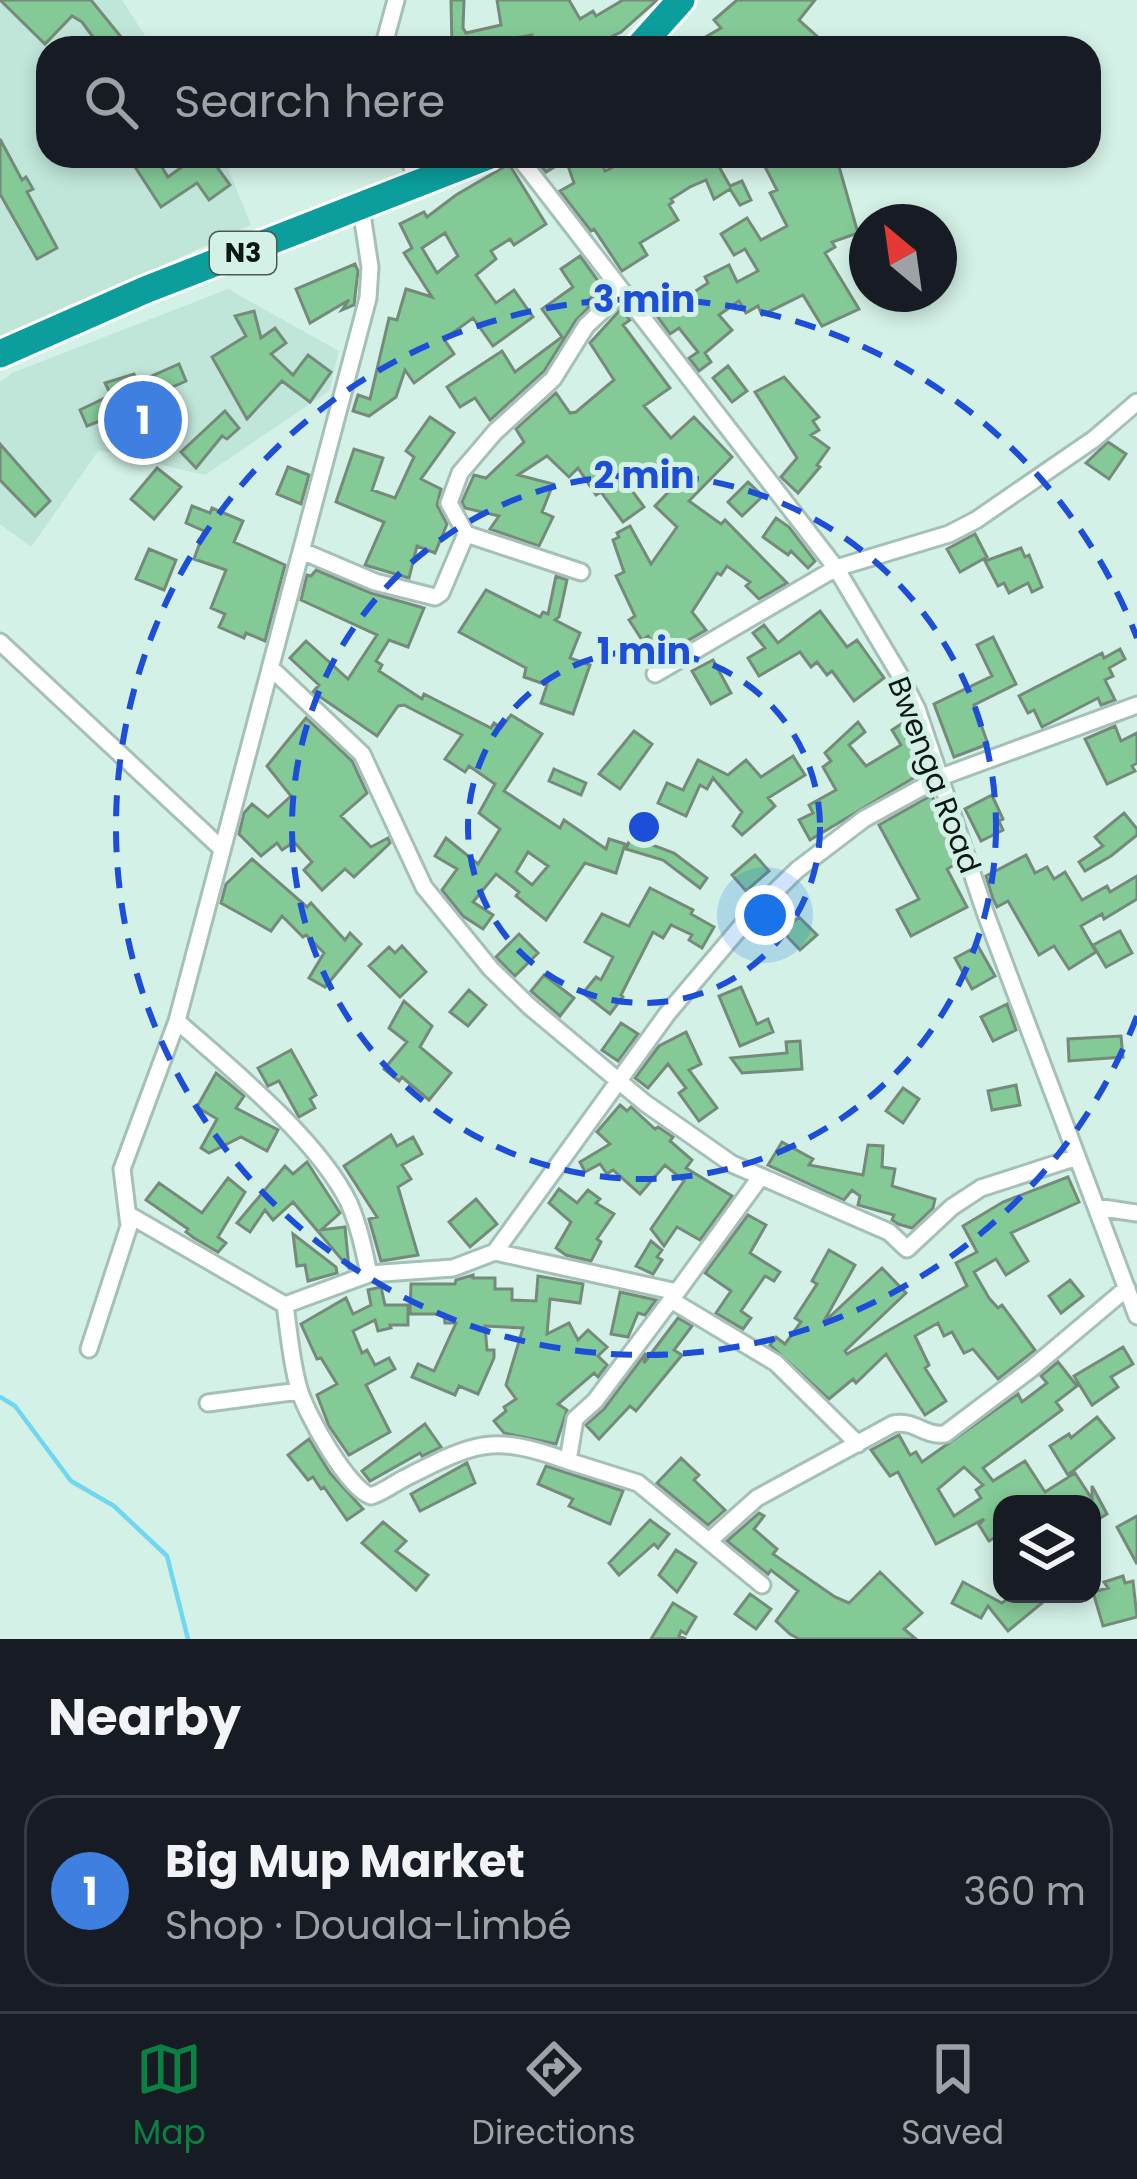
<!DOCTYPE html>
<html lang="en">
<head>
<meta charset="utf-8">
<style>
	:root { --surface:#171b24; --page:#20242c; --text:#f1f3f6; --muted:#9ea1a6; --line:#363941; --accent:#0b8043 }
	body { margin:0; font-family:Poppins,sans-serif; background:var(--page); color:var(--text) }
	.controls { position:absolute; right:36px; bottom:36px; display:grid; overflow:hidden; border-radius:24px; box-shadow:0 6px 18px #0003 }
	.controls button { width:108px; height:108px; display:grid; place-items:center; padding:0; border:0; border-bottom:3px solid var(--line); background:var(--surface); color:var(--text); font:60px sans-serif }
	.compass { position:absolute; left:849px; top:204px; width:108px; height:108px; border-radius:50%; background:var(--surface); box-shadow:0 6px 18px #0003; rotate:331deg }
	.you { position:absolute; left:765px; top:915px; width:42px; height:42px; margin:-30px; border:9px solid #fff; border-radius:50%; background:#1a73e8; box-shadow:0 0 0 18px #1a73e833 }
	.badge { display:grid; place-items:center; width:78px; height:78px; border-radius:50%; background:var(--accent); color:#fff; font-size:39px; font-weight:700 }
	.pin { position:absolute; translate:-50% -50%; border:6px solid #fff; box-shadow:0 3px 12px #0006 }
	.list { margin:0; padding:0; list-style:none }
	h2 { display:flex; justify-content:space-between; align-items:center; height:156px; margin:0; padding:0 48px; font-size:51px }
	h2 small { font-size:39px; font-weight:400; color:var(--muted) }
	.list li { display:grid; grid-template-columns:78px 1fr auto; gap:36px; align-items:center; box-sizing:border-box; height:192px; margin:0 24px 24px; padding:0 24px; border:3px solid var(--line); border-radius:36px }
	.list b { display:block; font-size:45px; white-space:nowrap }
	.list p { margin:0; font-size:39px; white-space:nowrap; color:var(--muted) }
	.list em { font-size:39px; font-style:normal; color:var(--muted) }
	.icon { flex:none; width:66px; height:66px; fill:none; stroke:currentColor; stroke-width:2; stroke-linecap:round; stroke-linejoin:round }
	.map { position:relative; flex:none; width:1137px; height:1639px; overflow:hidden }
	.search { position:absolute; background:var(--surface); box-shadow:0 6px 18px #0003; left:36px; right:36px; top:36px; height:132px; display:flex; align-items:center; gap:30px; box-sizing:border-box; padding:0 42px; border-radius:36px; color:var(--muted); font-size:45px }
	.sheet { height:372px; background:var(--surface) }
	nav { display:flex; justify-content:space-around; align-items:center; box-sizing:border-box; height:168px; border-top:3px solid var(--line); background:var(--surface); font-size:33px; color:var(--muted) }
	nav a { display:grid; justify-items:center; gap:6px }
	nav .on { color:var(--accent) }
	.map>svg:first-child { display:block }
	.built { fill:#c0e6d9 }
	.lines { fill:none; stroke-linecap:round; stroke-linejoin:round }
	.stream { stroke:#6fd7ef; stroke-width:4.5 }
	.building { fill:#84ca97; stroke:#768a7a; stroke-width:3; fill-rule:evenodd }
	.street-casing { stroke:#a5c0b7; stroke-width:21 }
	.highway-casing { stroke:#fff; stroke-width:33 }
	.street { stroke:#fff; stroke-width:15 }
	.highway { stroke:#0b9e9d; stroke-width:27 }
	.ring { fill:none; stroke:#1d4ed8; stroke-width:6; stroke-dasharray:21 15 }
	.labels { text-anchor:middle; stroke-width:10; stroke-linejoin:round; paint-order:stroke }
	.shield { fill:#d4f1e7; stroke:#495853; stroke-width:3 }
	.shield-label { font-size:27px; font-weight:bold; fill:#0d1714 }
	.street-label { font-size:30px; fill:#0d1714; stroke:#d4f1e7 }
	.centre { fill:#1d4ed8; stroke:#d4f1e7; stroke-width:6 }
	.ring-label { font-size:36px; text-anchor:middle; font-weight:bold; fill:#1d4ed8; stroke:#d4f1e7; stroke-width:10; stroke-linejoin:round; paint-order:stroke }
</style>
</head>
<body>
<div class="map">
<svg width="1137" height="1639" viewBox="0 0 1137 1639">
	<rect width="100%" height="100%" fill="#d4f1e7"/>
	<path class="built" d="M0,0H122L153,48H48V156H223L251,225L0,340Z
		M228,289L339,351L329,391L205,475L99,450L31,547L0,524V382L12,373Z"/>
	<g class="lines">
		<path class="stream" d="M0,1397L15,1406L71,1481L114,1506L167,1556L188,1639"/>
	</g>
	<path class="building" d="M0,0H91L130,48H101L82,22L72,16L45,44Z
		M451,0H464L463,28L466,33L501,25L497,0H569L580,19L593,11L596,16L623,0H657L621,32L588,48H536L532,35L498,41L500,48H452Z
		M737,0H815L799,20L830,48H707L702,39L721,28L714,20Z
		M0,139L22,180L26,177L33,189L27,192L57,248L37,259L0,194Z
		M128,156H155L168,177L197,156H209L230,185L209,200L197,183L161,207Z
		M533,156H599L605,171L628,160L627,156H713L730,186L742,181L751,200L740,205L730,189L714,199L706,180L690,187L671,199L673,202L669,205L678,220L640,243L647,255L622,271L594,229L591,231L560,191L574,183L566,160L546,172Z
		M767,156H815L817,160L836,156L858,233L832,242L835,247L825,253L859,309L822,326L803,295L762,315L758,306L746,313L739,301L719,315L732,330L705,353L711,362L699,371L689,358L698,352L679,328L670,334L657,316L708,283L705,277L729,265L737,282L758,271L745,249L734,255L721,234L747,218L761,240L787,226L770,193L777,190L761,159Z
		M509,164L546,224L514,245L510,239L491,251L496,259L476,275L496,303L514,290L533,317L493,346L473,318L444,339L454,354L414,383L405,370L396,397L369,416L353,411L358,395L370,399L389,318L397,320L406,289L432,297L404,253L412,248L400,224L424,212L427,217L456,195ZM445,233L458,256L437,273L422,248Z
		M580,256L604,289L585,302L589,307L576,320L544,371L490,420L475,398L460,407L447,387L502,351L515,372L562,337L542,309L573,287L561,269Z
		M355,264L358,271L354,305L342,310L349,300L310,323L296,289Z
		M621,309L630,320L623,325L670,388L644,406L671,438L694,417L732,457L689,501L721,524L725,520L787,583L759,599L746,586L750,582L727,566L721,575L717,573L692,612L706,630L661,656L648,636L642,640L629,620L635,616L616,576L624,572L613,540L619,537L617,533L630,526L651,564L677,527L655,506L681,479L663,460L648,476L630,488L644,507L623,522L601,492L596,495L578,468L569,477L547,456L518,475L553,484L542,512L553,517L539,546L490,529L499,516L465,508L462,502L474,475L486,478L524,442L516,429L556,393L570,413L576,412L614,380L590,343Z
		M254,311L261,338L275,328L286,343L271,354L293,375L308,355L331,372L310,402L282,381L247,419L212,357L246,336L235,316Z
		M179,364L186,381L157,394L163,404L143,415L138,406L87,426L80,410L111,395L105,383L134,374L138,382Z
		M728,366L747,391L732,402L713,378Z
		M784,377L819,417L813,421L819,430L811,435L829,448L817,465L820,467L798,493L781,477L797,458L755,392Z
		M225,411L239,428L227,439L222,436L196,468L181,452Z
		M430,417L454,433L421,479L441,489L437,505L447,524L435,553L417,546L409,578L365,565L384,522L336,502L354,449L383,458L372,490L395,498L414,457L406,451Z
		M1108,442L1126,454L1109,479L1086,463Z
		M0,444L50,501L35,516L0,480Z
		M288,467L309,475L301,504L277,494Z
		M157,468L181,487L154,519L131,499Z
		M748,482L763,496L742,516L728,502Z
		M192,506L210,513L212,508L243,521L234,542L285,565L265,641L246,633L244,638L219,627L225,614L211,608L226,570L194,559L204,531L186,523Z
		M776,518L789,527L815,561L808,568L791,551L788,555L763,537Z
		M975,534L987,557L960,572L947,549Z
		M1021,548L1025,557L1029,555L1042,587L1032,592L1028,583L1009,593L1004,583L998,586L985,561Z
		M149,549L176,560L164,590L136,579Z
		M316,570L371,593L424,608L408,647L389,640L376,661L382,665L379,671L422,699L424,694L491,728L494,723L501,728L511,715L542,734L504,791L560,828L564,820L606,849L609,839L625,844L616,873L585,863L546,920L516,896L519,892L496,874L473,902L493,915L483,929L463,916L442,890L457,869L435,856L446,838L478,864L500,829L479,813L495,784L469,766L465,772L445,759L462,735L404,705L398,706L377,736L313,692L319,685L290,658L306,641L348,679L377,635L301,600L307,575L311,576ZM528,852L548,866L532,885L516,872Z
		M556,576L567,580L559,617L555,620L580,633L570,658L590,665L573,714L541,703L547,685L524,677L526,668L459,632L486,590L540,617L543,612L548,614Z
		M820,611L847,647L857,640L884,678L854,701L832,671L827,675L817,662L811,667L800,652L759,676L748,658L765,648L753,633L764,625L778,643Z
		M993,637L1016,684L974,705L988,744L954,757L934,704L992,676L977,645Z
		M1120,649L1125,659L1109,668L1113,676L1105,680L1115,700L1101,705L1098,698L1042,727L1034,710L1028,713L1019,696L1102,653L1104,658Z
		M713,660L731,693L711,704L692,671Z
		M306,718L352,761L367,793L341,816L371,847L388,838L390,843L354,877L345,869L322,890L304,870L312,862L294,842L282,850L277,843L261,856L239,834L244,813L252,804L268,817L291,796L267,766Z
		M906,721L921,760L909,767L915,777L810,840L799,820L813,813L809,805L836,790L823,767L831,761L825,753L858,722L865,732L849,745L866,766L901,745L892,730Z
		M1115,726L1121,741L1137,733V763L1132,766L1135,771L1107,784L1085,739Z
		M634,731L652,744L620,789L599,774Z
		M793,756L805,775L768,798L775,806L742,835L733,826L742,812L713,778L707,789L700,785L686,816L658,803L667,783L683,790L698,760L728,775L746,760L761,777Z
		M554,769L586,783L581,795L549,781Z
		M932,795L956,864L947,869L967,907L911,936L897,910L919,899L879,825Z
		M992,795L1003,819L999,821L1003,830L981,841L965,809Z
		M1124,813L1137,829V835L1111,856L1085,871L1079,862L1103,846L1095,837Z
		M631,837L674,853L707,878L700,888L663,860L626,849Z
		M755,855L769,871L746,891L732,875Z
		M1026,855L1035,873L1047,867L1054,879L1065,872L1082,900L1107,886L1110,892L1137,876V899L1104,919L1102,914L1081,926L1096,952L1069,969L1054,946L1039,955L1008,901L997,907L993,899L986,876Z
		M252,859L307,907L311,903L345,940L350,933L361,944L325,987L309,978L324,953L306,935L303,937L282,916L271,931L221,903L226,884Z
		M650,888L693,910L691,914L714,927L702,948L689,940L692,935L671,925L663,938L653,932L621,995L623,997L610,1014L583,993L596,977L601,980L613,957L585,942L602,914L629,926Z
		M799,917L817,935L800,950L783,932Z
		M1120,931L1132,953L1106,967L1093,945Z
		M519,934L538,953L515,976L496,957Z
		M402,946L426,972L400,997L369,966L389,947L395,953Z
		M978,946L995,976L972,989L955,958Z
		M544,975L574,998L560,1016L531,991Z
		M741,987L757,1024L768,1019L773,1032L740,1046L719,996Z
		M469,990L486,1005L468,1026L450,1012Z
		M404,1001L432,1026L420,1047L451,1073L429,1100L402,1077L399,1081L384,1069L407,1042L389,1028Z
		M1007,1004L1016,1030L993,1041L981,1017Z
		M621,1023L638,1034L618,1061L602,1050Z
		M686,1032L701,1064L689,1070L717,1108L699,1121L679,1093L686,1088L668,1064L648,1088L635,1078L659,1046Z
		M1121,1036L1123,1057L1069,1061L1068,1039Z
		M800,1041L802,1069L742,1073L731,1058L787,1053L786,1042Z
		M291,1050L316,1095L310,1099L315,1108L299,1117L279,1081L268,1086L258,1068Z
		M216,1073L244,1096L236,1108L278,1130L267,1151L241,1137L209,1153L201,1148L217,1119L197,1107Z
		M1016,1085L1020,1105L992,1110L988,1091Z
		M903,1088L919,1099L903,1123L886,1111Z
		M620,1105L627,1111L631,1107L655,1129L658,1127L673,1137L670,1141L692,1160L686,1168L732,1196L700,1240L677,1227L664,1246L651,1229L684,1181L665,1165L640,1194L613,1170L607,1174L600,1164L585,1172L580,1162L610,1144L597,1132Z
		M391,1135L397,1146L413,1137L422,1154L402,1165L411,1179L398,1187L418,1255L381,1261L369,1219L377,1217L344,1166Z
		M782,1142L813,1159L809,1165L863,1175L868,1145L883,1146L882,1167L895,1169L892,1186L935,1199L933,1208L912,1228L898,1224L892,1220L894,1215L858,1205L860,1196L852,1190L844,1200L768,1165Z
		M307,1162L340,1213L321,1230L345,1227L349,1268L293,1202L273,1220L265,1210L250,1232L237,1223L285,1166L293,1174Z
		M1068,1177L1079,1202L1011,1233L1028,1261L1006,1275L996,1259L974,1272L989,1298L998,1308L1002,1305L1035,1350L998,1379L973,1349L964,1353L952,1332L944,1336L938,1323L915,1336L929,1365L925,1368L946,1401L925,1415L886,1354L856,1383L853,1379L829,1399L770,1345L776,1337L785,1344L801,1322L795,1318L817,1284L812,1281L829,1250L855,1265L823,1323L882,1268L906,1293L845,1351L847,1354L967,1286L956,1263L977,1252L963,1226L1003,1202Z
		M228,1178L245,1192L218,1237L226,1243L218,1252L194,1238L186,1232L188,1229L146,1200L159,1183L202,1213Z
		M559,1189L577,1203L588,1190L600,1199L596,1203L614,1214L597,1239L601,1242L591,1261L566,1255L556,1248L571,1222L549,1203Z
		M476,1199L497,1224L470,1247L449,1222Z
		M748,1215L766,1225L750,1253L780,1272L774,1281L765,1276L741,1311L751,1318L743,1329L716,1313L731,1291L705,1273Z
		M293,1234L336,1267L337,1273L308,1281L305,1265L297,1266Z
		M651,1241L662,1250L657,1257L662,1260L653,1274L636,1266Z
		M473,1275V1278H495V1289H512V1300L536,1301L538,1276L583,1284L580,1303L550,1299L547,1334L569,1323L578,1340L588,1330L607,1347L598,1356L607,1365L598,1377L594,1373L558,1404L567,1410L556,1444L504,1433L494,1421L506,1411L504,1407L516,1399L506,1385L523,1328L485,1326L487,1350H494V1358L478,1394L459,1386L455,1395L412,1377L418,1364L434,1371L456,1323H445L444,1314H410L411,1284H455L456,1280Z
		M1070,1280L1083,1296L1061,1313L1049,1296Z
		M381,1287L385,1305H408V1325H390L391,1328L378,1331L375,1320L353,1331L362,1353L367,1350L375,1365L389,1358L395,1369L366,1385L390,1432L349,1455L329,1426L317,1395L337,1384L321,1358L317,1359L301,1324L346,1298L353,1314L371,1305L368,1290Z
		M620,1292L656,1300L645,1315L638,1313L628,1337L611,1334Z
		M678,1318L692,1326L674,1350L682,1355L636,1411L630,1406L599,1439L586,1425L604,1409L646,1353L644,1363Z
		M1123,1347L1133,1364L1111,1377L1118,1387L1092,1405L1074,1376Z
		M1058,1362L1077,1386L1056,1402L1062,1410L983,1468L993,1481L1025,1461L1045,1492L1075,1473L1092,1499V1486L1107,1514L1092,1523V1504H1002V1533L989,1541L979,1525L984,1519L936,1544L898,1472L890,1476L871,1450L899,1435L910,1455L916,1452L922,1462L1018,1394L1022,1402L1047,1383L1041,1376ZM964,1467L983,1485L976,1490L981,1498L954,1516L938,1489Z
		M1097,1417L1114,1438L1068,1475L1050,1446L1069,1434L1071,1438Z
		M425,1424L441,1447L422,1456L420,1453L370,1481L362,1471Z
		M309,1439L330,1473L363,1509L347,1520L324,1487L321,1489L313,1477L308,1480L288,1455Z
		M681,1458L699,1475L694,1480L725,1510L708,1525L657,1483Z
		M467,1463L475,1483L420,1511L411,1494Z
		M546,1466L623,1491L610,1524L569,1506L573,1499L538,1484Z
		M759,1513L764,1516L754,1529L777,1549L773,1554L835,1597L849,1603L880,1572L922,1613L904,1629L916,1639H799L790,1634L776,1621L798,1591L771,1570L768,1574L727,1541Z
		M1137,1516V1564L1117,1527Z
		M650,1520L669,1534L658,1548L654,1544L619,1575L609,1563Z
		M383,1522L406,1541L396,1551L428,1575L416,1590L362,1543Z
		M676,1550L696,1563L677,1592L659,1575Z
		M1123,1576L1125,1583L1133,1581L1137,1617L1103,1626L1093,1592L1108,1588L1104,1582Z
		M963,1582L1002,1603L1014,1594H1053L1008,1631L988,1606L981,1618L952,1603Z
		M750,1594L771,1609L756,1629L735,1614Z
		M673,1603L696,1617L686,1634L681,1631L679,1636L686,1639H651Z"/>
	<g class="lines">
		<defs>
			<path id="street" d="M383,48L396,0
				M408,156L419,186
				M518,156L836,568L898,672L917,709L985,912L1137,1316
				M302,551L375,582L435,597L441,593L466,534
				M581,572L466,534L449,503L460,473L495,432L553,379L586,326L622,292
				M0,642L222,849
				M272,669L362,754L424,887L491,969L529,1006L645,1103L732,1164L889,1232L907,1249L952,1207L981,1188L1077,1157
				M655,674L836,568L949,534L976,520L1094,439L1137,402
				M177,1021C230,1068 318,1139 349,1203C359,1226 364,1250 369,1274
				M759,1179L677,1292L495,1252L667,1014L750,916L797,870L864,819L941,777L1137,705
				M1096,1207L1137,1213
				M131,1216L285,1305L369,1274L453,1268L495,1252
				M671,1300L776,1363L858,1444
				M285,1305C289,1332 291,1362 299,1389C306,1414 348,1489 371,1496C384,1492 393,1484 405,1478C474,1443 492,1433 568,1461L575,1419L595,1401L677,1292
				M89,1349L129,1226L122,1169L177,1021L368,298L370,267L361,208
				M208,1403L299,1391
				M568,1461L638,1483L762,1585
				M709,1541L757,1498L893,1424C913,1419 926,1437 945,1434L1031,1369L1127,1288"/>
			<path id="highway" d="M638,48L681,0
				M0,354L145,290L488,156"/>
		</defs>
		<use href="#street" class="street-casing"/>
		<use href="#highway" class="highway-casing"/>
		<use href="#street" class="street"/>
		<use href="#highway" class="highway"/>
	</g>
	<g class="ring">
		<circle cx="644" cy="827" r="176"/>
		<circle cx="644" cy="827" r="352"/>
		<path d="M1137 1016A528 528 0 1 1 1137 638"/>
	</g>
	<g class="labels">
		<rect class="shield" x="210" y="232" width="66" height="42" rx="9"/>
		<g class="shield-label">
			<text x="243" y="262">N3</text>
		</g>
		<g class="street-label">
			<text transform="translate(934 775) rotate(69)" y="10">Bwenga Road</text>
		</g>
	</g>
	<circle cx="644" cy="827" r="18" class="centre"/>
	<g class="ring-label">
		<text x="644" y="312">3 min</text>
		<text x="644" y="488">2 min</text>
		<text x="644" y="664">1 min</text>
	</g>
</svg>
<div class="controls">
<button><svg class="icon" aria-label="layers" viewBox="0 0 24 24"><path d="M12 4l9 5-9 5-9-5zM3 14l9 5 9-5"/></svg></button>
</div>
<svg class="compass" viewBox="-18 -18 36 36"><path d="M0-13l5 13h-10z" fill="#e53935"/><path d="M0 13l5-13h-10z" fill="#9ea1a6"/></svg>
<div class="you"></div>
<div class="pin badge" style="left:143px;top:420px;background:#3f7fe0">1</div>
<div class="search"><svg class="icon" aria-label="search" viewBox="0 0 24 24"><circle cx="10" cy="10" r="6"/><path d="M15 15l6 6"/></svg>Search here</div>
</div>
<section class="sheet">
<h2>Nearby<small></small></h2>
<ul class="list">
<li><span class="badge" style="background:#3f7fe0">1</span><div><b>Big Mup Market</b><p>Shop · Douala-Limbé</p></div><em>360 m</em></li>
</ul>
</section>
<nav>
<a class="on"><svg class="icon" aria-label="map" viewBox="0 0 24 24"><path d="M3 6l6-2 6 2 6-2v14l-6 2-6-2-6 2zM9 4v14M15 6v14"/></svg>Map</a>
<a><svg class="icon" aria-label="directions" viewBox="0 0 24 24"><path d="M12 3l9 9-9 9-9-9zM9 14v-3h6M13 9l2 2-2 2"/></svg>Directions</a>
<a><svg class="icon" aria-label="saved" viewBox="0 0 24 24"><path d="M7 4h10v16l-5-4-5 4z"/></svg>Saved</a>
</nav>
</body>
</html>
